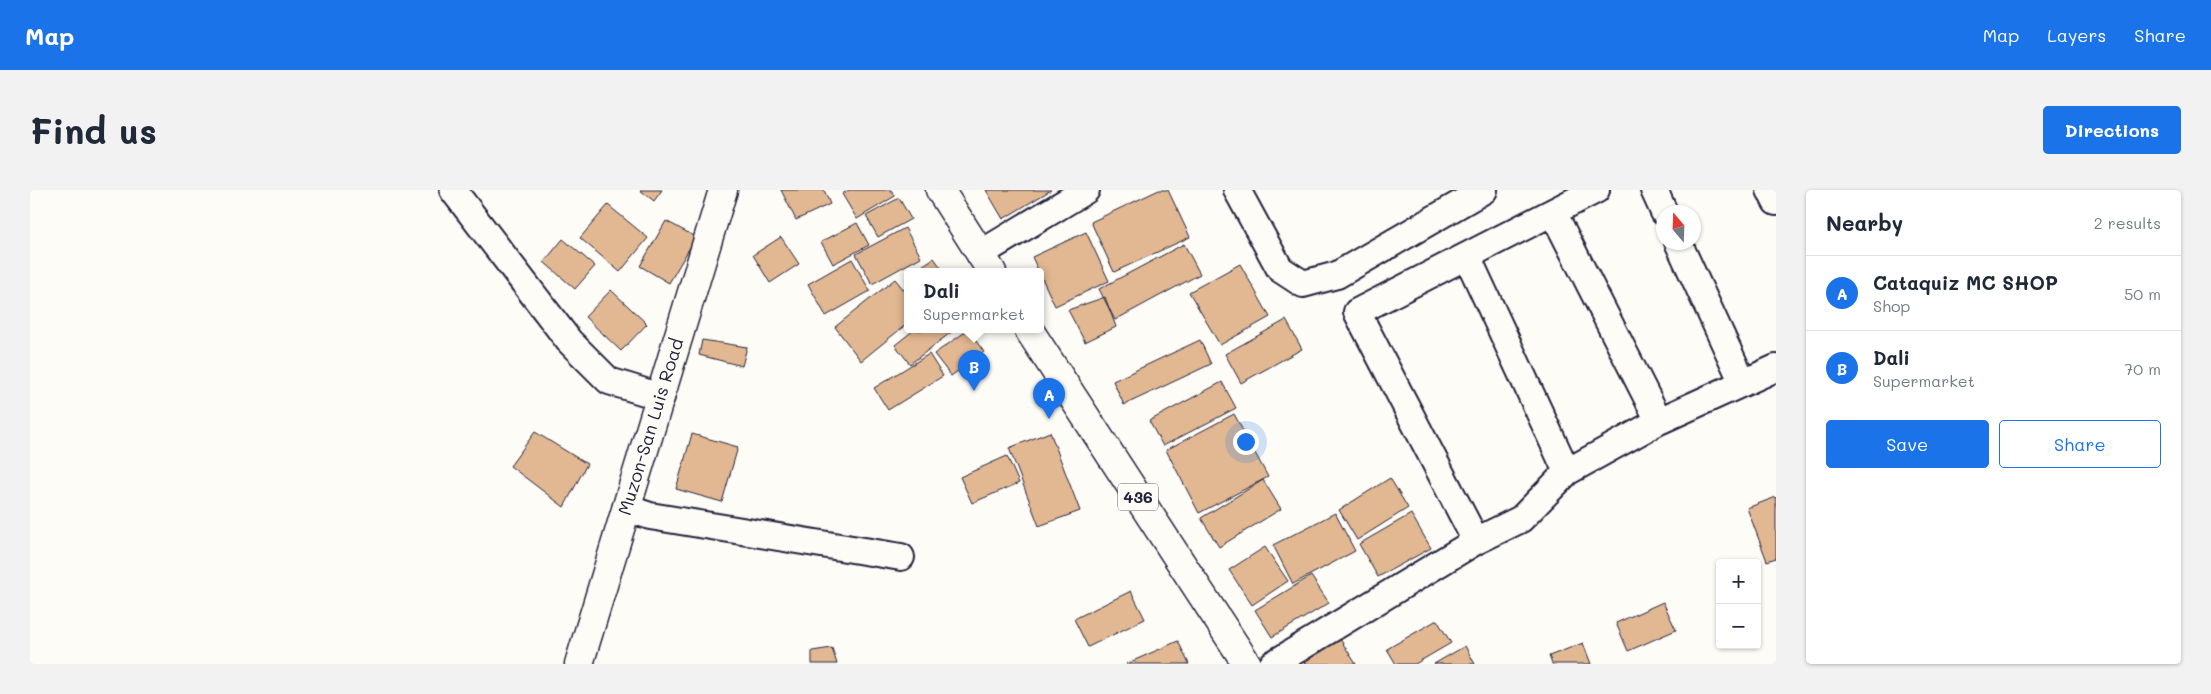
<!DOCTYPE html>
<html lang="en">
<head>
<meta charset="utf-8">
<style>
	:root { --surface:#fff; --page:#f2f2f3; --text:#1f2937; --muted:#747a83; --line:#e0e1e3; --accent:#1a73e8 }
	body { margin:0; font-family:Mali,sans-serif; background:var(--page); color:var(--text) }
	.controls { position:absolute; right:15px; bottom:15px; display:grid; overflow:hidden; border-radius:5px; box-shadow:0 1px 4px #0004 }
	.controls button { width:45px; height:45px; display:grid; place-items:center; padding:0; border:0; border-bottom:1px solid var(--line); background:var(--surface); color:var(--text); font:25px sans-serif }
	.compass { position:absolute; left:1626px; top:15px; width:45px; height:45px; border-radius:50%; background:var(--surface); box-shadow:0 1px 4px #0004; rotate:341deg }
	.you { position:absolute; left:1215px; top:251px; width:18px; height:18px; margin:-12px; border:4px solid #fff; border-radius:50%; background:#1a73e8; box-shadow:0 0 0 8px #1a73e833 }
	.badge { display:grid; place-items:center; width:32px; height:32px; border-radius:50%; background:var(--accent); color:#fff; font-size:16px; font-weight:700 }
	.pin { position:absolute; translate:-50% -41px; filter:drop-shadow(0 1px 2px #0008) }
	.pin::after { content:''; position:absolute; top:26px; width:18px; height:15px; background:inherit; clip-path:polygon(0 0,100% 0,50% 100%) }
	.popup { position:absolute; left:874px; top:78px; width:140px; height:65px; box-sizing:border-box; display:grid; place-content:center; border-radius:5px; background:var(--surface); filter:drop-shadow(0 1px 4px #0005); font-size:16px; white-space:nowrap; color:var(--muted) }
	.popup b { font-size:19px; color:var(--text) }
	.popup::after { content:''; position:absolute; left:50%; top:100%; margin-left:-10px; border:10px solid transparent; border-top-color:var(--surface) }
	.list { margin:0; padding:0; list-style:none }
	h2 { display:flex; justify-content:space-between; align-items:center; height:65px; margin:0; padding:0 20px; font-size:21px }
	h2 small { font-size:16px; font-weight:400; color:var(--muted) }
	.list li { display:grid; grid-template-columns:32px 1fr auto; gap:15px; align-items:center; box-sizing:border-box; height:75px; padding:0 20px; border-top:1px solid var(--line) }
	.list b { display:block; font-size:19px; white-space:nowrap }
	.list p { margin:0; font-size:16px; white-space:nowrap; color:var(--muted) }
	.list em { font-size:16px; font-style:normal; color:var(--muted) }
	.actions { display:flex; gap:10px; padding:15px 20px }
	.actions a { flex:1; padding:11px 0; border:1px solid var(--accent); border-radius:5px; text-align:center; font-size:18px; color:var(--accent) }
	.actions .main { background:var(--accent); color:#fff }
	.map { position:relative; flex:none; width:1746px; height:474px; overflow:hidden; border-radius:5px }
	header { display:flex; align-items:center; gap:30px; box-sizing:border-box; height:70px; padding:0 25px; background:var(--accent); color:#fff }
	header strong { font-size:24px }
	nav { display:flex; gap:28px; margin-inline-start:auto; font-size:18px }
	.intro { display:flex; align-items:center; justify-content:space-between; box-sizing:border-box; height:120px; padding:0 30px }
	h1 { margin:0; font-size:35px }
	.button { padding:12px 22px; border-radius:5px; background:var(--accent); color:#fff; font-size:18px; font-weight:700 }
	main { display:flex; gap:30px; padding:0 30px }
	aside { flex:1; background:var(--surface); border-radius:5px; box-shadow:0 1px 4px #0004 }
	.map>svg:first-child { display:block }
	.building { fill:#e2b892; stroke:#22223b }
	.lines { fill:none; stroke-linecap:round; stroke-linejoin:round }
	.minor-casing { stroke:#22223b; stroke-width:30 }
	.major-casing { stroke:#22223b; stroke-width:31 }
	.minor { stroke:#fdfcf7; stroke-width:26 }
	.major { stroke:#fdfcf7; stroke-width:28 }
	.labels { text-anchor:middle; stroke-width:4; stroke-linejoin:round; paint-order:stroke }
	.shield { fill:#fdfcf7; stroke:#646373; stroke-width:1 }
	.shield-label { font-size:16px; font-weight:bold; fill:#22223b }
	.street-label { font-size:18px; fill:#22223b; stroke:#fdfcf7 }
</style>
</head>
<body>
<header>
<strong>Map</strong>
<nav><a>Map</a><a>Layers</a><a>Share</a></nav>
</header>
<div class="intro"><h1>Find us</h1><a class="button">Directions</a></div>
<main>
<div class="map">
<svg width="1746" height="474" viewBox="0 0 1746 474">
	<rect width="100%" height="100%" fill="#fdfcf7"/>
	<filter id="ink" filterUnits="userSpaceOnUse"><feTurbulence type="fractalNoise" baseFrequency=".02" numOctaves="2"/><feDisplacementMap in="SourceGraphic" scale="10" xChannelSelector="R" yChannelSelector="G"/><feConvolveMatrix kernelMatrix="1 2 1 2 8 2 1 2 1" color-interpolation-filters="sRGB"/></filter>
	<g filter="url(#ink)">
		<path class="building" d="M610,0H632L624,11Z
			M751,0H794L800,14L766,30Z
			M819,0H861L865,6L827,29L812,4Z
			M956,0H1021L973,29Z
			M1129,0H1138L1160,47L1084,82L1061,32Z
			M869,8L881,29L848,47L836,26Z
			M578,15L618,48L590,82L550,48Z
			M636,31L666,47L639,93L610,76Z
			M827,33L839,55L803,74L791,52Z
			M875,38L891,67L842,94L826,64Z
			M1056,42L1079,91L1025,116L1002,67Z
			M751,47L769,74L740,93L723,65Z
			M533,49L565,76L545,99L514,72Z
			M1154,54L1170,84L1085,130L1069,99Z
			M904,68L914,82H883Z
			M822,69L840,101L796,126L778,94Z
			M1210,74L1240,127L1190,155L1159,102Z
			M865,89L878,105V133L831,171L805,137Z
			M581,100L617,134L591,161L555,127Z
			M1075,107L1086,137L1055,152L1038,120Z
			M1256,130L1272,159L1211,193L1195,164Z
			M884,140H924L880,174L865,155Z
			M938,140L954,162L921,186L904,164Z
			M672,150L717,157L712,176L669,165Z
			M1170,150L1181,174L1094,215L1083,191Z
			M899,164L913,186L858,220L844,198Z
			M1192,192L1206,218L1133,256L1119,231Z
			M1204,224L1238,287L1169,323L1136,260Z
			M505,242L557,274L534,317L480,276Z
			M1020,242L1050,321L1009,336L979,258Z
			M662,244L708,257L692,312L646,299Z
			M977,266L989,293L942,313L930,287Z
			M1360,288L1378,318L1327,350L1309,320Z
			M1233,290L1251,319L1189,357L1171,328Z
			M1746,307V368L1737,371L1717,318Z
			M1305,323L1325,361L1263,394L1243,355Z
			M1381,324L1401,358L1348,387L1329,354Z
			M1235,357L1258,391L1222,415L1199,380Z
			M1281,386L1299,413L1242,447L1225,420Z
			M1101,401L1115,429L1058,457L1044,429Z
			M1633,412L1646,440L1598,461L1586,433Z
			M1407,430L1421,453L1385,474H1366L1357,459Z
			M1310,449L1326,474H1276L1274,472Z
			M1148,451L1159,474H1096Z
			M1553,453L1561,474H1522L1519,466Z
			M1435,456L1445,474H1404Z
			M802,458L807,474H782V461Z"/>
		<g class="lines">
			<defs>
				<path id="minor" d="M423,0L539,151L579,191L631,207
					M1207,0L1250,79L1273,94L1307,85L1454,0
					M1624,0L1634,22
					M1740,0L1746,12
					M1523,22L1629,231
					M1648,52L1713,193
					M950,64L1056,0
					M1437,66L1537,282
					M596,318L620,326L871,367
					M1446,351L1327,122L1566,0
					M1243,474L1446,351L1491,329L1537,282L1629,231L1746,178"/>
				<g id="major">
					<path d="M910,0L962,82"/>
					<path d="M999,140L1217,474"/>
					<path id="s1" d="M549,474L693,0"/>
				</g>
			</defs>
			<use href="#minor" class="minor-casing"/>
			<use href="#major" class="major-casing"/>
			<use href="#minor" class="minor"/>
			<use href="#major" class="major"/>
		</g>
	</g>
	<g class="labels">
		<rect class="shield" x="1088" y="293.5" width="40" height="27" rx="4"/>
		<g class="shield-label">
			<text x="1108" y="313">436</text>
		</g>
		<g class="street-label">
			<text dy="6" stroke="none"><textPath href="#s1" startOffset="248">Muzon-San Luis Road</textPath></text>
		</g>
	</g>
</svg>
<div class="controls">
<button>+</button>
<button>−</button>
</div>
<svg class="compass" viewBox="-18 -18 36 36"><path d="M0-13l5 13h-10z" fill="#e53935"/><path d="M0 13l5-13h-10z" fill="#747a83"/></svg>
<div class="you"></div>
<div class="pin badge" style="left:1019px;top:229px">A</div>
<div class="pin badge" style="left:944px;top:201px">B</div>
<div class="popup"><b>Dali</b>Supermarket</div>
</div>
<aside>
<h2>Nearby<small>2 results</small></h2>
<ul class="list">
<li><span class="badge">A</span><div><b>Cataquiz MC SHOP</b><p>Shop</p></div><em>50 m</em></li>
<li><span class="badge">B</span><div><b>Dali</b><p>Supermarket</p></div><em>70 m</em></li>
</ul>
<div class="actions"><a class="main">Save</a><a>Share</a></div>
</aside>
</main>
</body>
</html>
